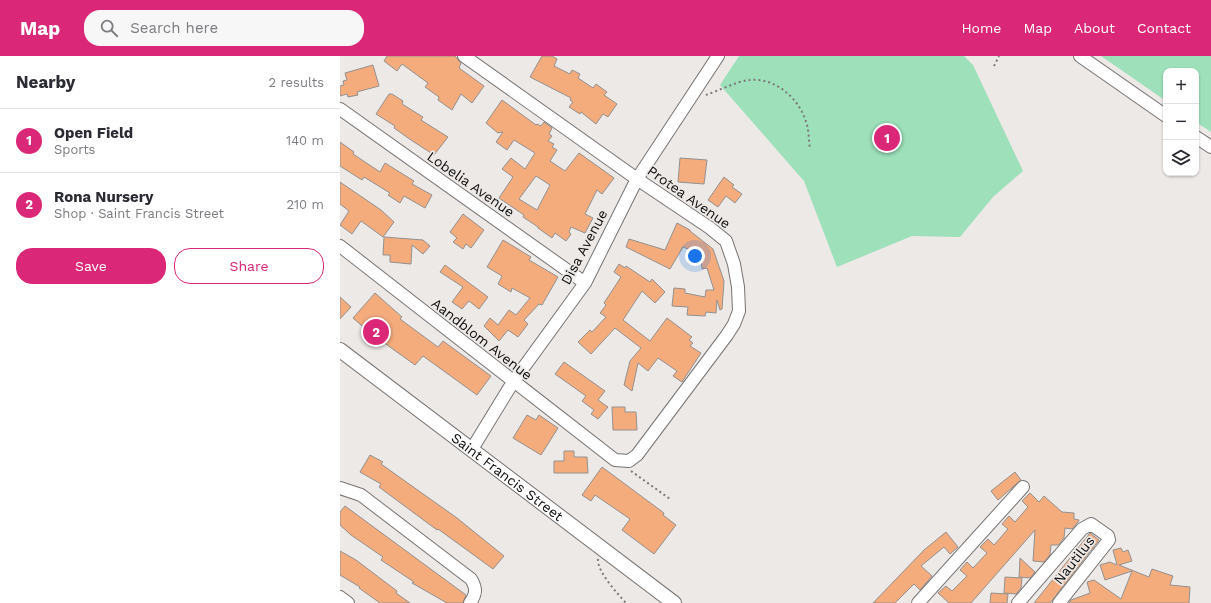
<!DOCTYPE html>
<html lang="en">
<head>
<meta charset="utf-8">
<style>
	:root { --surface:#fff; --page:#f7f7f7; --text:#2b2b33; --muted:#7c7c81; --line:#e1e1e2; --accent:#db2777 }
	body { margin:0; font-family:"Work Sans",sans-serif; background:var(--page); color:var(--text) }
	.controls { position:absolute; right:12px; top:12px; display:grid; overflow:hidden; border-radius:8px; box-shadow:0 1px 3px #0004 }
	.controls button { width:36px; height:36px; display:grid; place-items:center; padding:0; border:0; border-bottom:1px solid var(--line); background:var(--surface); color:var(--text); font:20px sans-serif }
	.you { position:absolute; left:355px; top:200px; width:14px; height:14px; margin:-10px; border:3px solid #fff; border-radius:50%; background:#1a73e8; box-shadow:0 0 0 6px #1a73e833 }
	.badge { display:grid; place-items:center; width:26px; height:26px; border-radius:50%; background:var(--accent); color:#fff; font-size:13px; font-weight:700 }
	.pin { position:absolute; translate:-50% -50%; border:2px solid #fff; box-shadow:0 1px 4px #0006 }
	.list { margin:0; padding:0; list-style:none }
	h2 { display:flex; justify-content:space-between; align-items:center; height:52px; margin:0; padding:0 16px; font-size:17px }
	h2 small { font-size:13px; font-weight:400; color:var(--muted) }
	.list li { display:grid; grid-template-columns:26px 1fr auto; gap:12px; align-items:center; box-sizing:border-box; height:64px; padding:0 16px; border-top:1px solid var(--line) }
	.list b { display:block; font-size:15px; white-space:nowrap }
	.list p { margin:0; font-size:13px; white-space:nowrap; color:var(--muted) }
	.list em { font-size:13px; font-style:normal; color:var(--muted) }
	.actions { display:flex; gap:8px; padding:12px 16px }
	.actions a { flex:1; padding:9px 0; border:1px solid var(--accent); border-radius:16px; text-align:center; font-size:14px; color:var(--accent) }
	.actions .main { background:var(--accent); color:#fff }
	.icon { flex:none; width:22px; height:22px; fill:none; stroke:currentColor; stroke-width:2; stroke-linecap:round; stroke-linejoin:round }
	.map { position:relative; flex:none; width:871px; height:547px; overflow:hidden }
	header { display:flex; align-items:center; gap:24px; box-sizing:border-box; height:56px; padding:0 20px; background:var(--accent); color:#fff }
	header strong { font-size:19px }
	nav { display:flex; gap:22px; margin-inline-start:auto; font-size:14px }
	.search { width:280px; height:36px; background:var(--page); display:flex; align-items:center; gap:10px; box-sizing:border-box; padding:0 14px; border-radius:16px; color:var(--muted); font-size:15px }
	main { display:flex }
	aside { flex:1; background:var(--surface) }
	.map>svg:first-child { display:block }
	.green { fill:#9de0ba }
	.building { fill:#f5ac7d; stroke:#93908e; fill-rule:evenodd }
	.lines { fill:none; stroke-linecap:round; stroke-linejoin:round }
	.minor-casing { stroke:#767372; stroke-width:14 }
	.tertiary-casing { stroke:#767372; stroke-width:16 }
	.path { stroke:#7a7977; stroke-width:2; stroke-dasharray:2 3; stroke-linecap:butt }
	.minor { stroke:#fff; stroke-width:12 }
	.tertiary { stroke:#fff; stroke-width:14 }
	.labels { text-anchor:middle; stroke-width:3.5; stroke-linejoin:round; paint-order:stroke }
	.street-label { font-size:14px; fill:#0e0d0c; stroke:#ece9e7 }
</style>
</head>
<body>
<header>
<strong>Map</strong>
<div class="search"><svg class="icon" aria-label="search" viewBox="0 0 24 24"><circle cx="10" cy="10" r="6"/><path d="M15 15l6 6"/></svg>Search here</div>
<nav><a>Home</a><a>Map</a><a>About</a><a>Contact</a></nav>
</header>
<main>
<aside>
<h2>Nearby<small>2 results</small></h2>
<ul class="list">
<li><span class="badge">1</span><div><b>Open Field</b><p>Sports</p></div><em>140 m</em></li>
<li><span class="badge">2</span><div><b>Rona Nursery</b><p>Shop · Saint Francis Street</p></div><em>210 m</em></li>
</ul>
<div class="actions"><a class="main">Save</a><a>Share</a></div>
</aside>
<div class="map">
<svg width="871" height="547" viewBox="0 0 871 547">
	<rect width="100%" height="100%" fill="#ece9e7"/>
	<path class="green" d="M399,0H624L633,9L683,115L653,141L620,181L572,180L497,211L464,125L380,29Z
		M761,0H871V76L856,66V15H826V45Z"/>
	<path class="building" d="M47,0H115L121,7L119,12L144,30L132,47L121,38L112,54L98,44L99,41L85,31L88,27L62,8L57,15L44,5Z
		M202,0H212L217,3L214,10L230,18L232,14L240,18L238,22L253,32L256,28L267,36L264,39L277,48L268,61L263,58L256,68L241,56L240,58L229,51L233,46L230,44L231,42L190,21Z
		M33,9L39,30L17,36L18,39L8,41L7,38L0,40V30L4,29L3,25L7,24L5,17Z
		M49,38H52L63,45L62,48L83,61L81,64L108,81L94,99L71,84L54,72L55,70L36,58Z
		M162,44L196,69L197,68L201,70L204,66L212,72L209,78L212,80L208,85L214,88L212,91L217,94L210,105L225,115L239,97L274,122L262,138L257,134L245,158L253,162L245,177L231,171L229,176L231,178L226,185L215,177L212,182L198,172V171L183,161L184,159L159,142L173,121L162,113L171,102L185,113L195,97L174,84L167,94L156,86L163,76L158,77L146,67ZM196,120L210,129L197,154L179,143Z
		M0,86L14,96L13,98L40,116L45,107L74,125L72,128L92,139L85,152L64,140L60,147L48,139L50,137L24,121L22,124L0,110Z
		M340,102L367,104L364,128L338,126Z
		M384,121L394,129L392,131L402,138L395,147L386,140L378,151L368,144Z
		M0,126L41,154L54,166L43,181L21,165L12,178L0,169L9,155L0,148Z
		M123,158L144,174L131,192L126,188L123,193L113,186L117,182L110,176Z
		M337,167L350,174V175L373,193L384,225L382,253L380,254L377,244L376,257L366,256L365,260L347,259L348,251L332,250L334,232L345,233V237L365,241L366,234H374L367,212L362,213L361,202L355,196L343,191L330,213L286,191L289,183L325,194Z
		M44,181L83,184L90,190L83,198L72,189L71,208L50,206V199H43Z
		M163,184L191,201L189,204L218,221L202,249L199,248L184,264L188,268L178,281L168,274L159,285L144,270L150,262L158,269L169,254L176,259L190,242L172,232L171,236L158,228L162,220L147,211Z
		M279,208L285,212L286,210L310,226L312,223L325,236L315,247L302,235L283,264L310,285L327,262L352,281L349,284L353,287L350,290L361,297L342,326L333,320L337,315L318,302L308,315L298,307L292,335L284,329L290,305L301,292L275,272L251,298L238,286L250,274L252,276L266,261L260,257L266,249L264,247L281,221L274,216Z
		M105,209L148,241L139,253L129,245L122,253L112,246L123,231L100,216Z
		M35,237L62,261L60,263L98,291L103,285L151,320L137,339L83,300L75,309L43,286L42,287L13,262Z
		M0,241L11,251L0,263Z
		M224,306L265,335L258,344L268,351L258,363L251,358L254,354L242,345L246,340L215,318Z
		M272,351H285V356H296L297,374H273Z
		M187,359L196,364L199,359L218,372L201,399L173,382Z
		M224,395H234V401H247L248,417H214V405H224Z
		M30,399L43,406L41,408L117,462L164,500L153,513L98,473L97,474L39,431L41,428L20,416Z
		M262,411L324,457L323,459L336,469L314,498L282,474L290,463L255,439L251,445L242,439Z
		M675,416L681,424L658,444L651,435Z
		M690,437L699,446L704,440L722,456L734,457V463L739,464L738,466L732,473L725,472L724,482L718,489H711L710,499L704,506L693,505L695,474L631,547H609L598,537L606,530L612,535L627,520L620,514L627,506L633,512L647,497L640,491L648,483L654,489L668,473L662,468L669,460L675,466L688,451L682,445Z
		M5,450L126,539L123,547H107L72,527L74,526L41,504L43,501L11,479L0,469V456Z
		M606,476L618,491L610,498L604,491L581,510L592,520L580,534L574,528L555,547H533L584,494Z
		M750,477L759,484L710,547H694Z
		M781,492L783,496L788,494L792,505L779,509L809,521L812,513L833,520L830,529L850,531L849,547H729L731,544L750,537L747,526L754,524L781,543L792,515L765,524L760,509L770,506L777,509L773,494Z
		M0,495L16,504L57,535L56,537L70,547H40L19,532L20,531L0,519Z
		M680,502L695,516L690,522L679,521Z
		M665,521L682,522L681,532L676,538L664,537Z
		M651,537L668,538L667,547H650Z"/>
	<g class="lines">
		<defs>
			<path id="minor" d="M740,0L826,60
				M0,53L245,227
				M856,81L871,91
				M0,190L275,404L289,405L297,399L387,279L394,268L399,255L398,231L394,208L386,185L370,172L297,123L124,0
				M132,393L173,326L245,227L297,123L378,0
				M0,432L21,439L131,523C137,533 136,538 130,547
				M0,541L8,547
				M578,547L683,431
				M678,547L742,473L751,468L768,480L769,484L719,547"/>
			<g id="tertiary">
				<path id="s1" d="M0,294L334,547"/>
			</g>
		</defs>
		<use href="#minor" class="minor-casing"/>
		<use href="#tertiary" class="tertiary-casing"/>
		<path class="path" d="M654,10L659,0
			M366,39C378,35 397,25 410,24C438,21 464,47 468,74C469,80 469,87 470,93
			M291,415L330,443
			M258,503C257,516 278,538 286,547"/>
		<use href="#minor" class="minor"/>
		<use href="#tertiary" class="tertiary"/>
	</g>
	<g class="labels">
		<g class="street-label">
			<text transform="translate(131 128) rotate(35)" y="5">Lobelia Avenue</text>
			<text transform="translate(349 141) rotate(35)" y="5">Protea Avenue</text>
			<text transform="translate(244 191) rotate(-62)" y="5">Disa Avenue</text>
			<text transform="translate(142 283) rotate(38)" y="5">Aandblom Avenue</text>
			<text dy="5" stroke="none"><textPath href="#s1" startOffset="210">Saint Francis Street</textPath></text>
			<text transform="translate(734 504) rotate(-52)" y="5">Nautilus</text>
		</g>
	</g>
</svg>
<div class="controls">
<button>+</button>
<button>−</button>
<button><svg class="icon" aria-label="layers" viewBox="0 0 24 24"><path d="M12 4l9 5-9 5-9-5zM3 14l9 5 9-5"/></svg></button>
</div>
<div class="you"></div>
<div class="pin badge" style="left:547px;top:82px">1</div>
<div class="pin badge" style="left:36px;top:276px">2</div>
</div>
</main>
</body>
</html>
